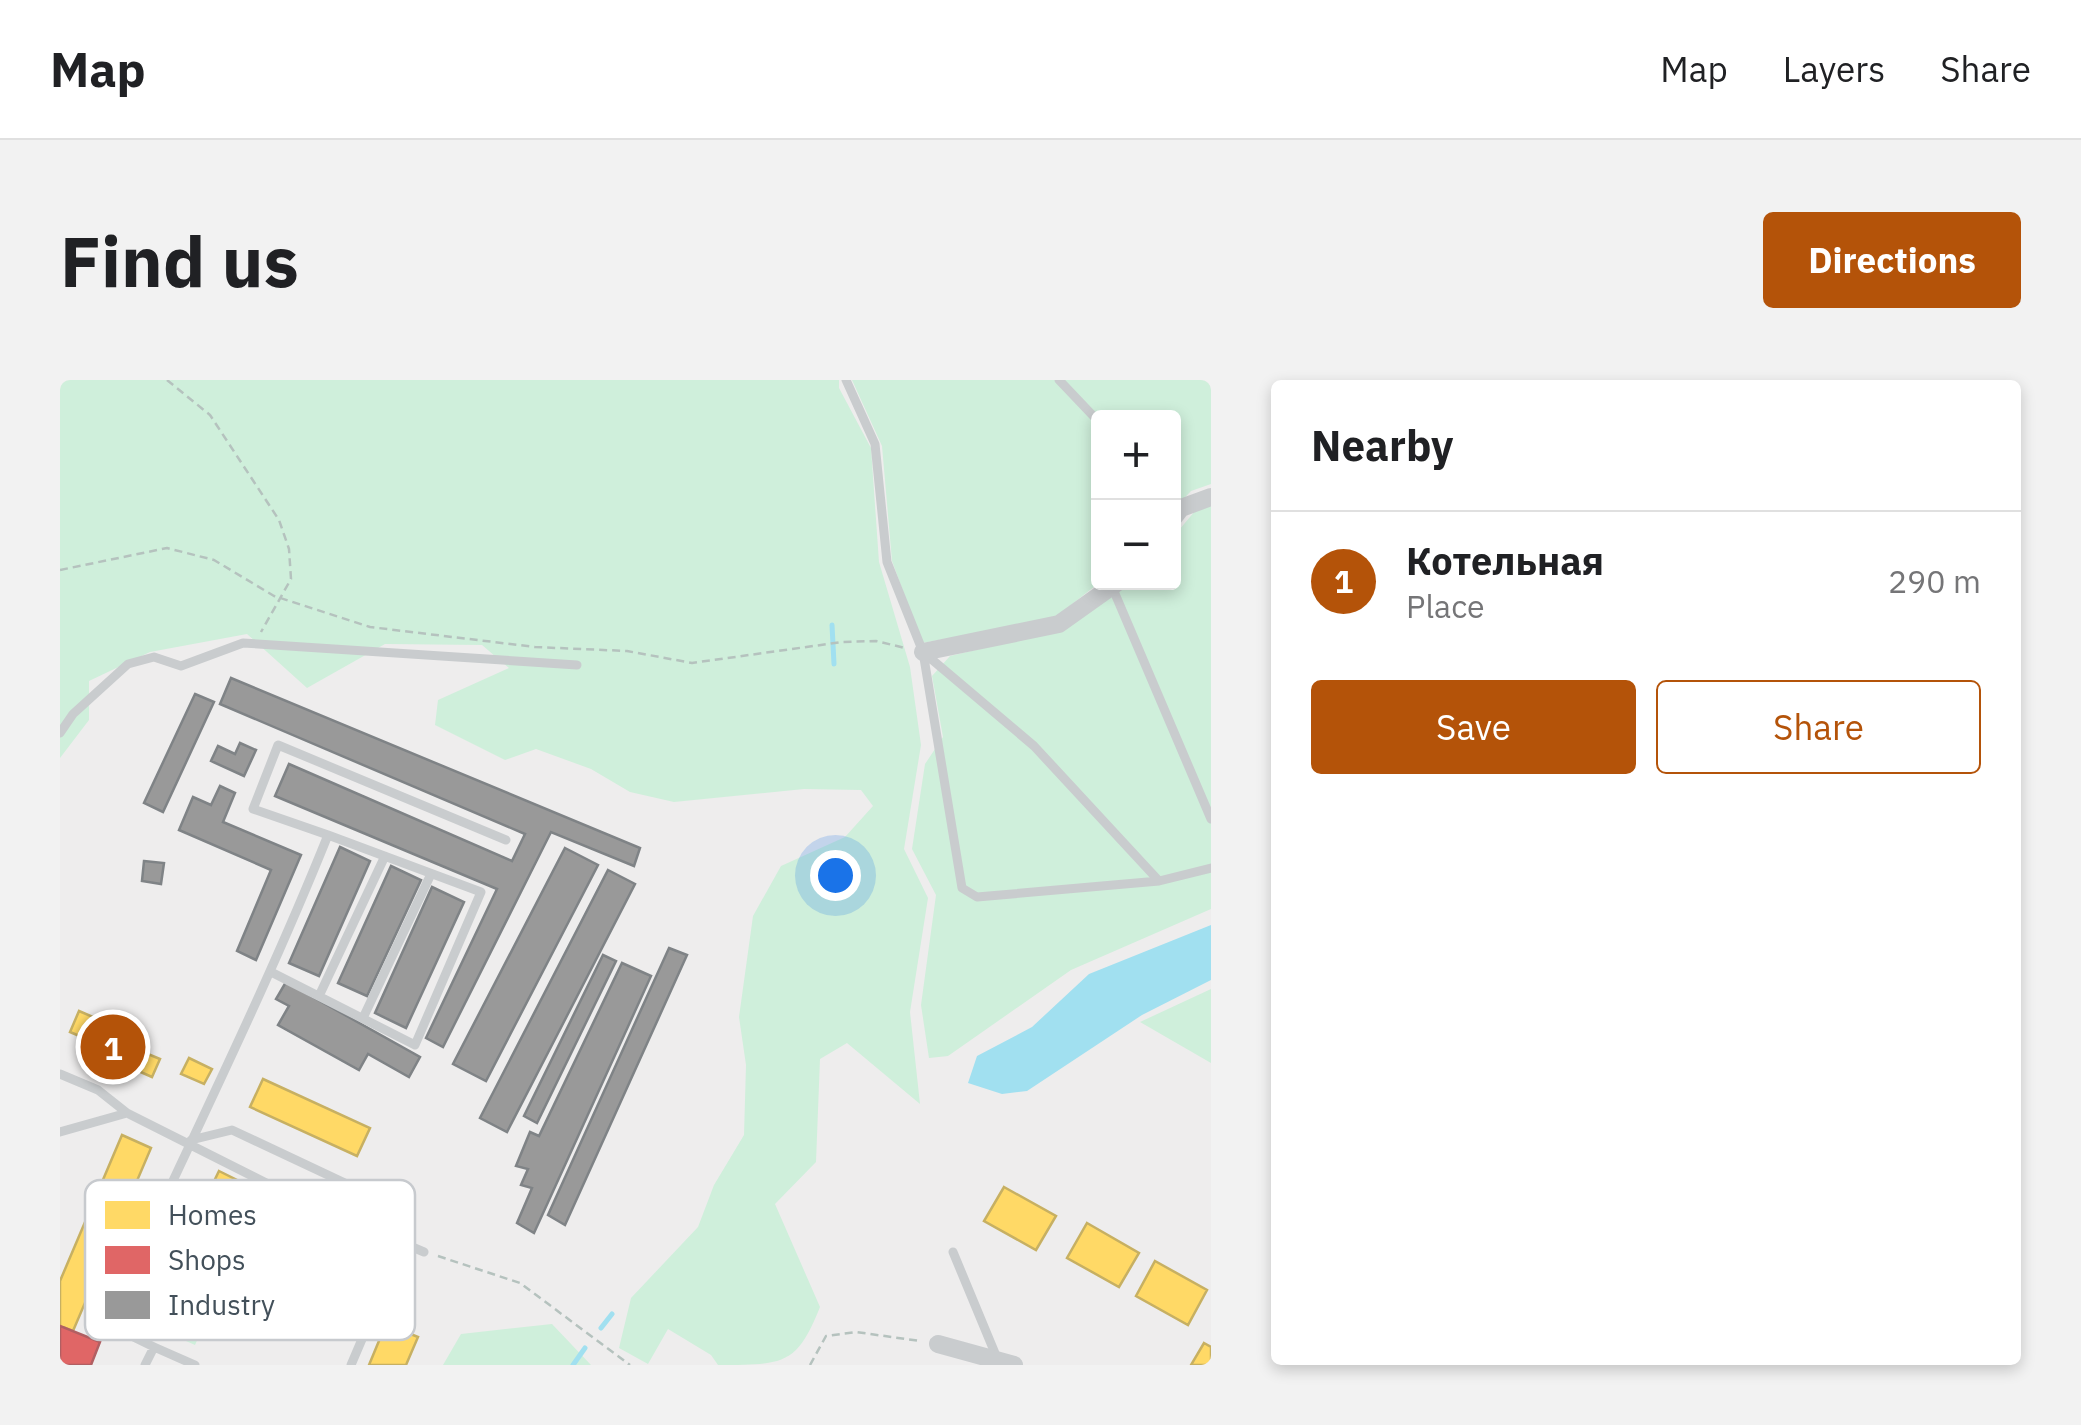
<!DOCTYPE html>
<html lang="en">
<head>
<meta charset="utf-8">
<style>
	:root { --surface:#fff; --page:#f2f2f2; --text:#202124; --muted:#757577; --line:#e0e0e0; --accent:#b45309 }
	body { margin:0; font-family:"IBM Plex Sans",sans-serif; background:var(--page); color:var(--text) }
	.controls { position:absolute; right:30px; top:30px; display:grid; overflow:hidden; border-radius:10px; box-shadow:0 5px 15px #0003 }
	.controls button { width:90px; height:90px; display:grid; place-items:center; padding:0; border:0; border-bottom:2px solid var(--line); background:var(--surface); color:var(--text); font:50px sans-serif }
	.you { position:absolute; left:775px; top:495px; width:35px; height:35px; margin:-25px; border:8px solid #fff; border-radius:50%; background:#1a73e8; box-shadow:0 0 0 15px #1a73e833 }
	.badge { display:grid; place-items:center; width:65px; height:65px; border-radius:50%; background:var(--accent); color:#fff; font-size:32px; font-weight:700 }
	.pin { position:absolute; translate:-50% -50%; border:5px solid #fff; box-shadow:0 2px 10px #0006 }
	.list { margin:0; padding:0; list-style:none }
	h2 { display:flex; justify-content:space-between; align-items:center; height:130px; margin:0; padding:0 40px; font-size:42px }
	h2 small { font-size:32px; font-weight:400; color:var(--muted) }
	.list li { display:grid; grid-template-columns:65px 1fr auto; gap:30px; align-items:center; box-sizing:border-box; height:140px; padding:0 40px; border-top:2px solid var(--line) }
	.list b { display:block; font-size:38px; white-space:nowrap }
	.list p { margin:0; font-size:32px; white-space:nowrap; color:var(--muted) }
	.list em { font-size:32px; font-style:normal; color:var(--muted) }
	.actions { display:flex; gap:20px; padding:30px 40px }
	.actions a { flex:1; padding:22px 0; border:2px solid var(--accent); border-radius:10px; text-align:center; font-size:35px; color:var(--accent) }
	.actions .main { background:var(--accent); color:#fff }
	.map { position:relative; flex:none; width:1151px; height:985px; overflow:hidden; border-radius:10px }
	header { display:flex; align-items:center; gap:60px; box-sizing:border-box; height:140px; padding:0 50px; background:var(--surface); border-bottom:2px solid var(--line) }
	header strong { font-size:48px }
	nav { display:flex; gap:55px; margin-inline-start:auto; font-size:35px }
	.intro { display:flex; align-items:center; justify-content:space-between; box-sizing:border-box; height:240px; padding:0 60px }
	h1 { margin:0; font-size:70px }
	.button { padding:25px 45px; border-radius:10px; background:var(--accent); color:#fff; font-size:35px; font-weight:700 }
	main { display:flex; gap:60px; padding:0 60px }
	aside { flex:1; background:var(--surface); border-radius:10px; box-shadow:0 5px 15px #0003 }
	.map>svg:first-child { display:block }
	.green { fill:#cfefdb }
	.water { fill:#a1e0f0 }
	.homes { fill:#ffd966; stroke:#c7b062; stroke-width:2.5 }
	.shops { fill:#e06666; stroke:#b15f62; stroke-width:2.5 }
	.industry { fill:#999; stroke:#7f8386; stroke-width:2.5 }
	.lines { fill:none; stroke-linecap:round; stroke-linejoin:round }
	.stream { stroke:#a1e0f0; stroke-width:5 }
	.path { stroke:#b5c2be; stroke-width:2.5; stroke-dasharray:8 5; stroke-linecap:butt }
	.lane { stroke:#c9ccce; stroke-width:9 }
	.street { stroke:#c9ccce; stroke-width:18 }
	.key { fill:#fff; stroke:#c7cace; stroke-width:2.5 }
	.key-label { font-size:28px; fill:#43505a }
</style>
</head>
<body>
<header>
<strong>Map</strong>
<nav><a>Map</a><a>Layers</a><a>Share</a></nav>
</header>
<div class="intro"><h1>Find us</h1><a class="button">Directions</a></div>
<main>
<div class="map">
<svg width="1151" height="985" viewBox="0 0 1151 985">
	<rect width="100%" height="100%" fill="#eeeded"/>
	<path class="green" d="M0,0H779V8L811,68L819,182L850,287L861,365L844,469L868,518L850,632L860,724L787,663L760,679L756,782L715,824L760,927C737,985 724,985 658,985L651,975L608,949L588,984L559,968L571,918L638,847L654,805L684,755L686,685L679,637L693,536L721,486L785,457L813,426L801,410L744,409L614,422L570,412L531,389L476,369L445,380L375,345L378,320L449,288L422,265L325,264L247,308L187,254L90,272L29,301V340L0,378Z
		M792,0H1151V104L1131,111L1114,129V38H1038L1039,203L993,239L862,263L832,181L822,66Z
		M1151,126V529L1011,590L888,676L869,678L861,625L876,515L852,469L865,384L883,357L872,296L890,276L1000,250L1072,203L1114,202V156L1135,131Z
		M1151,609V683L1080,642Z
		M120,834L181,861L135,965L74,938Z
		M492,944L531,985H383L401,954Z"/>
	<path class="water" d="M1151,545V600L1082,635L967,711L942,714L908,703L917,676L972,647L1029,594Z"/>
	<path class="homes" d="M19,631L47,643L42,655L100,679L92,697L33,671L36,663L10,652Z
		M129,678L152,689L144,704L121,694Z
		M203,699L310,748L297,776L190,727Z
		M62,755L91,768L13,951L0,946V901Z
		M159,791L199,811L187,837L146,818Z
		M944,807L996,836L976,870L924,841Z
		M1027,843L1079,873L1059,907L1007,878Z
		M1095,881L1147,910L1128,945L1076,916Z
		M326,944L358,957L346,985H309Z
		M1144,963L1151,967V985H1131Z"/>
	<path class="shops" d="M0,946L40,962L31,985H0Z"/>
	<path class="industry" d="M171,298L580,468L574,486L491,452L383,667L366,658L437,509L215,416L229,384L452,481L465,454L160,324Z
		M135,314L154,322L103,432L84,423Z
		M180,363L196,370L184,396L151,381L158,366L175,374Z
		M160,406L175,413L163,442L241,475L196,580L177,571L211,490L119,450L133,417L151,425Z
		M280,467L310,481L259,596L229,583Z
		M505,468L538,485L426,701L393,684Z
		M84,481L104,483L101,504L82,501Z
		M331,486L361,500L307,616L278,603Z
		M548,490L575,504L447,752L420,738Z
		M372,507L404,522L346,648L315,633Z
		M609,568L627,575L505,845L488,835Z
		M543,575L556,581L477,743L464,736Z
		M562,583L591,596L474,853L457,843L472,808L461,805L468,789L456,786L470,752L479,756Z
		M226,602L360,677L349,697L308,674L299,690L218,645L229,626L216,619Z"/>
	<g class="lines">
		<path class="stream" d="M772,245L774,284
			M541,948L552,934
			M513,985L525,968"/>
		<path class="path" d="M107,0L150,35L219,140L229,169L231,199L201,252
			M0,190L107,168L154,180L214,216L310,247L475,267L567,271L632,283L782,262L816,261L845,268
			M378,876L460,903L570,985
			M750,985L766,956L796,952L860,961"/>
		<path class="lane" d="M786,0L815,64L827,182L863,272L974,366L1099,501
			M999,0L1038,41
			M1053,209L1151,439
			M863,272L902,508L917,517L1099,501L1151,488
			M0,353L13,334L68,284L94,277L121,286L183,263L517,285
			M268,455L193,429L218,365L446,460
			M259,616L325,476
			M303,638L371,494
			M0,694L38,710L67,733
			M0,752L67,733L236,818L364,872
			M131,760L172,750L287,804
			M893,872L937,978
			M94,967L135,985
			M85,985L94,967L47,944C120,781 201,622 268,455L421,512L355,665L213,593
			M291,985L343,863"/>
		<path class="street" d="M1114,137L1121,128L1151,117
			M863,272L999,244L1058,202
			M878,964L954,985"/>
	</g>
	<rect x="25" y="800" width="330" height="160" rx="15" class="key"/>
	<rect x="45" y="821" width="45" height="28" fill="#ffd966"/>
	<rect x="45" y="866" width="45" height="28" fill="#e06666"/>
	<rect x="45" y="911" width="45" height="28" fill="#999"/>
	<g class="key-label">
		<text x="108" y="845">Homes</text>
		<text x="108" y="890">Shops</text>
		<text x="108" y="935">Industry</text>
	</g>
</svg>
<div class="controls">
<button>+</button>
<button>−</button>
</div>
<div class="you"></div>
<div class="pin badge" style="left:53px;top:667px">1</div>
</div>
<aside>
<h2>Nearby<small></small></h2>
<ul class="list">
<li><span class="badge">1</span><div><b>Котельная</b><p>Place</p></div><em>290 m</em></li>
</ul>
<div class="actions"><a class="main">Save</a><a>Share</a></div>
</aside>
</main>
</body>
</html>
